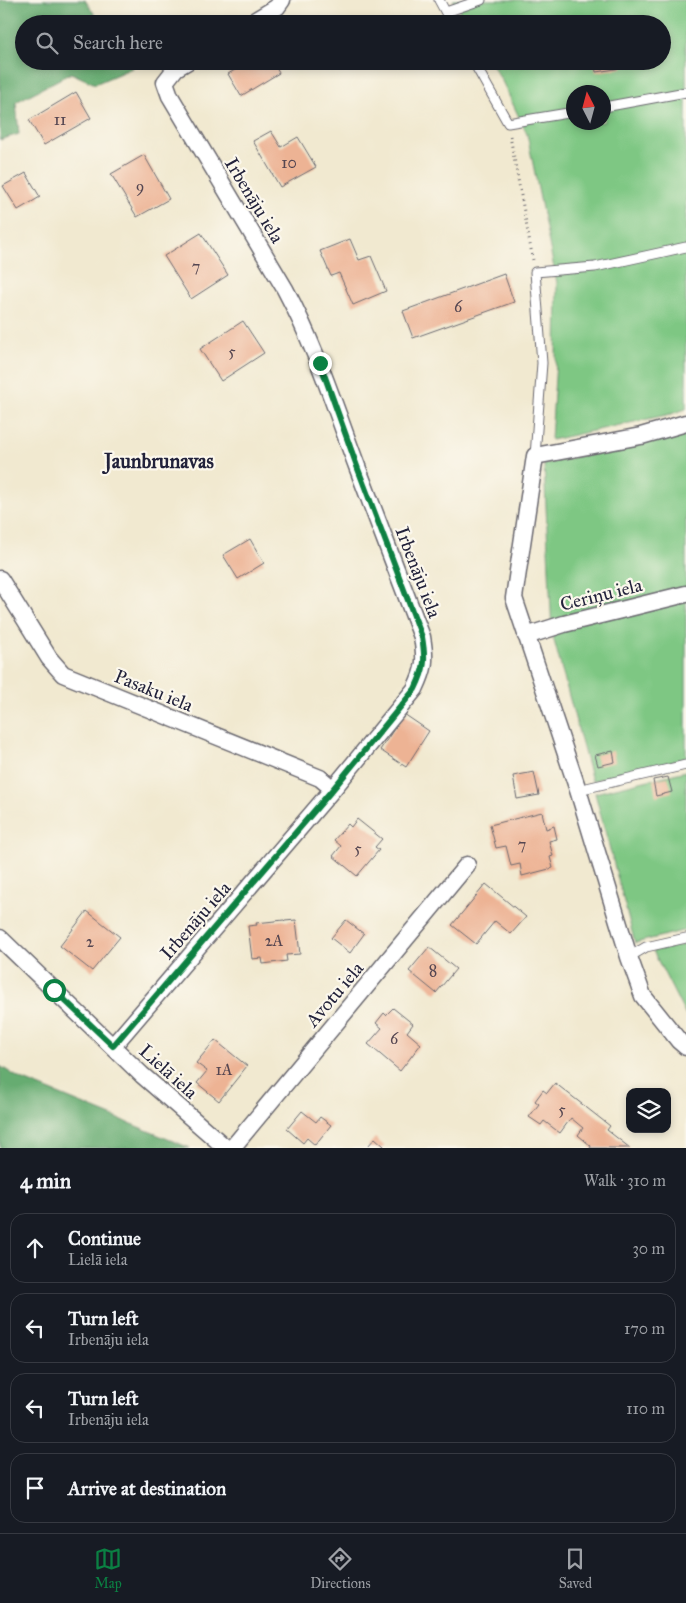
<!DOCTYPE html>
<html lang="en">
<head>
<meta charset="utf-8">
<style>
	:root { --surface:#171b24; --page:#20242c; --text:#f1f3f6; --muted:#9ea1a6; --line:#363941; --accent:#0b8043 }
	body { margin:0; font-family:"IM FELL Great Primer",serif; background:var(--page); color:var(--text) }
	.controls { position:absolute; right:15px; bottom:15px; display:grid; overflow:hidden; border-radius:10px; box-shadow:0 2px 8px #0003 }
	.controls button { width:45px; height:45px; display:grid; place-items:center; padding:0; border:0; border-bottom:1px solid var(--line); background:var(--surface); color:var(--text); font:25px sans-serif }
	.compass { position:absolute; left:566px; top:85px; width:45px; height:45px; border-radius:50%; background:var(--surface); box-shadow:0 2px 8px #0003; rotate:354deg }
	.stop { position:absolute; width:15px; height:15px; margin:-11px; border:4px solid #0b8043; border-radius:50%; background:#fff }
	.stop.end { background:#0b8043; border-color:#fff; box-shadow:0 1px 5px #0008 }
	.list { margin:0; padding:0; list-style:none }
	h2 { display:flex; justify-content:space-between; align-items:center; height:65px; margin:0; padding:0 20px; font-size:21px }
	h2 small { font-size:16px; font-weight:400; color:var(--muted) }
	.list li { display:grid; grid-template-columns:32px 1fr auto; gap:15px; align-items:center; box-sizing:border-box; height:70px; margin:0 10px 10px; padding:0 10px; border:1px solid var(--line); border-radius:15px }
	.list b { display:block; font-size:19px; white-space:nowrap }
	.list p { margin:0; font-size:16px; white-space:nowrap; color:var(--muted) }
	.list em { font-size:16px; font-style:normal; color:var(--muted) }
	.icon { flex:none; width:28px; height:28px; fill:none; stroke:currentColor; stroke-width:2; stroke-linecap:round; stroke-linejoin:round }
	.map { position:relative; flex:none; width:686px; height:1148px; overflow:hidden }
	.search { position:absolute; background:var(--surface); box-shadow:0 2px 8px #0003; left:15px; right:15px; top:15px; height:55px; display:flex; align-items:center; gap:12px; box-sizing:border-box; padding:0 18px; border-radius:28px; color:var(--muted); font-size:19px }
	.sheet { height:385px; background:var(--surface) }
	nav { display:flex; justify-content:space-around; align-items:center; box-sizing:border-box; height:70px; border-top:1px solid var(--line); background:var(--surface); font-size:14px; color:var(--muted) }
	nav a { display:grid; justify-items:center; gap:2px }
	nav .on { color:var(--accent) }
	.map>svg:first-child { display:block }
	.green { fill:#7ec783; stroke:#50745f; fill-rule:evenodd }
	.forest { fill:#66ac71; stroke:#446756 }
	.building { fill:#edb394 }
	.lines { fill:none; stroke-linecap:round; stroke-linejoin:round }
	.lane-casing { stroke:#6a686f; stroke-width:11 }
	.street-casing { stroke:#6a686f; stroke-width:19 }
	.path { stroke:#6a686f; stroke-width:3; stroke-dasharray:1 4; stroke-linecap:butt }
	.lane { stroke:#fff; stroke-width:9 }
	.street { stroke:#fff; stroke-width:16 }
	.route { stroke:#0b8043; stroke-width:6 }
	.labels { text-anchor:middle; stroke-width:4.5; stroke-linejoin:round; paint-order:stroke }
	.number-label { font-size:16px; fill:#554651 }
	.street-label { font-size:19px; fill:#22223b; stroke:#fbf7ec }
	.neighbourhood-label { font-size:20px; font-weight:bold; fill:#22223b; stroke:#fbf7ec }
</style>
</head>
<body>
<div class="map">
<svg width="686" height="1148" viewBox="0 0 686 1148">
	<rect width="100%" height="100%" fill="#fbf7ec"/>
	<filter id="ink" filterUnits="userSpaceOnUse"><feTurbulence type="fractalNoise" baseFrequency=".02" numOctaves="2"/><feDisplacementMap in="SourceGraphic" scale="10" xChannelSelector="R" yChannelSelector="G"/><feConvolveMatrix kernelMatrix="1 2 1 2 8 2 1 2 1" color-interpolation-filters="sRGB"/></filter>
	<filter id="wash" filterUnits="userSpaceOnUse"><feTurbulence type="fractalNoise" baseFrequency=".0096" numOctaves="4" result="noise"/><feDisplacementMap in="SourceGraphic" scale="20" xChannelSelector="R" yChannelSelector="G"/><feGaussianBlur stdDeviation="1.12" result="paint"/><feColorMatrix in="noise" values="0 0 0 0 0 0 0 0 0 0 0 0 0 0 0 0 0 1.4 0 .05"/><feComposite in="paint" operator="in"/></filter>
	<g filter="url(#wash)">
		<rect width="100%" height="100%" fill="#f1e9d0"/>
		<path class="green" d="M453,0H686V409L671,414L551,440L556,361L557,283L527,134L502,81L490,61H662V24H467ZM574,92H604V122H574Z
			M686,432V758L592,781L552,633L544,464Z
			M686,771V930L635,943L595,793Z
			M686,944V1016L653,951Z"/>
		<path class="forest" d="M0,0H85L101,24H24V61H127L132,68L95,84L71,73L16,102L19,134L0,140Z
			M0,1066L19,1078L190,1148H0Z"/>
		<g id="blocks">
			<path class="building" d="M250,61H272L279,73L241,96L228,74Z
				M594,61H621L622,68L596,72Z
				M76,92L91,118L44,145L29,120Z
				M271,131L281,147L298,137L316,167L280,187L253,141Z
				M144,155L169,199L137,217L111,174Z
				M26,173L40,197L18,210L3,186Z
				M201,233L228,275L191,299L164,256Z
				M350,239L359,260L371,256L386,291L353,305L339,273L331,276L320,251Z
				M504,274L514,302L413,338L403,311Z
				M243,321L264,353L221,381L200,349Z
				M250,539L264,563L238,579L223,555Z
				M404,714L429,731L406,767L380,750Z
				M613,751L615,762L598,766L595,755Z
				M534,772L539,795L517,799L513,776Z
				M668,777L672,792L656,796L653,780Z
				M542,812L546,829L554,826L557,839L549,841L553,856L550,857L553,868L522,876L520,864L511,866L506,846L496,848L490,825Z
				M357,819L382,839L375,847L379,850L357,876L333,856L341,846L334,840L348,824L351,827Z
				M486,884L526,917L511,934L495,921L476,944L452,925Z
				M87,911L120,937L92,971L60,946Z
				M284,920L285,921L296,920L300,954L286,955L287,961L263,964L262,958L252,959L248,926L257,925L256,923Z
				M346,920L364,934L350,953L331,938Z
				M429,947L456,969L436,993L409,971Z
				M393,1008L413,1024L407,1032L421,1044L400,1071L368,1044L382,1028L376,1023L384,1013L386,1015Z
				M215,1040L247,1066L219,1101L197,1083L207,1071L196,1063Z
				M555,1083L610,1126L607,1130L630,1148H590L591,1146L578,1135L583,1128L571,1118L560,1133L544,1121L541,1125L529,1117L539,1104L535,1101L543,1090L547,1093Z
				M302,1111L316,1122L320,1117L331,1125L315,1145L307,1138L303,1143L287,1129Z
				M375,1138L384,1146L383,1148H371L368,1146Z"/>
		</g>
	</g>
	<g filter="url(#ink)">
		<use href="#blocks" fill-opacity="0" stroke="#6a686f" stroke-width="1"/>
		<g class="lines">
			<defs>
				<path id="lane" d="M439,0L452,24
					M446,12L481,0
					M473,61L508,123L574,112
					M604,107L686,92
					M535,456L542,363L535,272L595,267L686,247
					M578,790L686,765
					M629,957L646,947L686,938"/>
				<path id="street" d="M249,24L277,7L282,0
					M686,423L641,436L535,456L514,598L578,790L629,957L643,996L679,1041L686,1047
					M0,579L49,658L63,674L320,778L333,789
					M526,636L564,624L686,594
					M0,938L142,1075L226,1148
					M113,1046L333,789L415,689C425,668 426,660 422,637C401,581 379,525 358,469C335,408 316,347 285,289L170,96L165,82L176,68L188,61
					M232,1148L467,865"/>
			</defs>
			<use href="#lane" class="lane-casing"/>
			<use href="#street" class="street-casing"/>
			<path class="path" d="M510,136L533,260"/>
			<use href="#lane" class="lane"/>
			<use href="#street" class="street"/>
		</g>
	</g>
	<g class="lines" filter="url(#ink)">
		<path class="route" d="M54,990L113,1046L333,789L415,689C425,668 426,660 422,637L358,469L320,363"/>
	</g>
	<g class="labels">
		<g class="number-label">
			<text x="60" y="125">11</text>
			<text x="289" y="168">10</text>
			<text x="140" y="192">9</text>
			<text x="196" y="272">7</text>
			<text x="458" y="312">6</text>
			<text x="232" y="357">5</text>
			<text x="522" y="850">7</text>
			<text x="358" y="854">5</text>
			<text x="274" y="946">2A</text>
			<text x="90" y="947">2</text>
			<text x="433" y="976">8</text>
			<text x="394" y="1044">6</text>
			<text x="224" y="1075">1A</text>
			<text x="562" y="1115">5</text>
		</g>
		<g class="street-label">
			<text transform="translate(255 200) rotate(59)" y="7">Irbenāju iela</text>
			<text transform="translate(419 572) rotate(69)" y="7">Irbenāju iela</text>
			<text transform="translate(601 594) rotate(-14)" y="7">Ceriņu iela</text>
			<text transform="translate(154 690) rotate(22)" y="7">Pasaku iela</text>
			<text transform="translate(195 920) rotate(-49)" y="7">Irbenāju iela</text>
			<text transform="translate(334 994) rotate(-50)" y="7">Avotu iela</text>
			<text transform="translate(169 1071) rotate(42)" y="7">Lielā iela</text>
		</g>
		<g class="neighbourhood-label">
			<text x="159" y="468">Jaunbrunavas</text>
		</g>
	</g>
</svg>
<div class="controls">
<button><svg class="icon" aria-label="layers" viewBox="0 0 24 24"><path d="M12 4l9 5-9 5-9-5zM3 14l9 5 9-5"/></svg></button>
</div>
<svg class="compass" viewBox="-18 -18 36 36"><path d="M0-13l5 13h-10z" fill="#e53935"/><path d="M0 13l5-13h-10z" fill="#9ea1a6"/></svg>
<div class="stop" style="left:54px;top:990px"></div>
<div class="stop end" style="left:320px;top:363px"></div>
<div class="search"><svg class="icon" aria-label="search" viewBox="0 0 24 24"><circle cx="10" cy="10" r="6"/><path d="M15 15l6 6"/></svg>Search here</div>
</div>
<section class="sheet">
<h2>4 min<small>Walk · 310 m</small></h2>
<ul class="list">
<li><svg class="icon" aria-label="ahead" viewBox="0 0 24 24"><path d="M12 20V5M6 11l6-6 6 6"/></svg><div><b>Continue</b><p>Lielā iela</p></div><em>30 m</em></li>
<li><svg class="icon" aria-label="left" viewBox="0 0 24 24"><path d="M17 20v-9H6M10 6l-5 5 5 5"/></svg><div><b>Turn left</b><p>Irbenāju iela</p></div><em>170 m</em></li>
<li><svg class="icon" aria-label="left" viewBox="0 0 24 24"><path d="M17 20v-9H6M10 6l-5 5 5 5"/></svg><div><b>Turn left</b><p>Irbenāju iela</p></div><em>110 m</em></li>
<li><svg class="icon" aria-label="arrive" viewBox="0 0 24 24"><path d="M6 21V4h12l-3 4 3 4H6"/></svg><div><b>Arrive at destination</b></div></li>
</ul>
</section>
<nav>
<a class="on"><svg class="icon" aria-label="map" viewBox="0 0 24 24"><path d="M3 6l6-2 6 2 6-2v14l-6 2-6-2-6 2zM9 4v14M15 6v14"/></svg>Map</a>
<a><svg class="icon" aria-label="directions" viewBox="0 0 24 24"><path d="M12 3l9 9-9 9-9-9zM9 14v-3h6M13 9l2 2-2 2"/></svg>Directions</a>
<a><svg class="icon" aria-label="saved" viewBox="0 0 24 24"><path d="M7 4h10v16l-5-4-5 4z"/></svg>Saved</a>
</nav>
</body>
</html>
